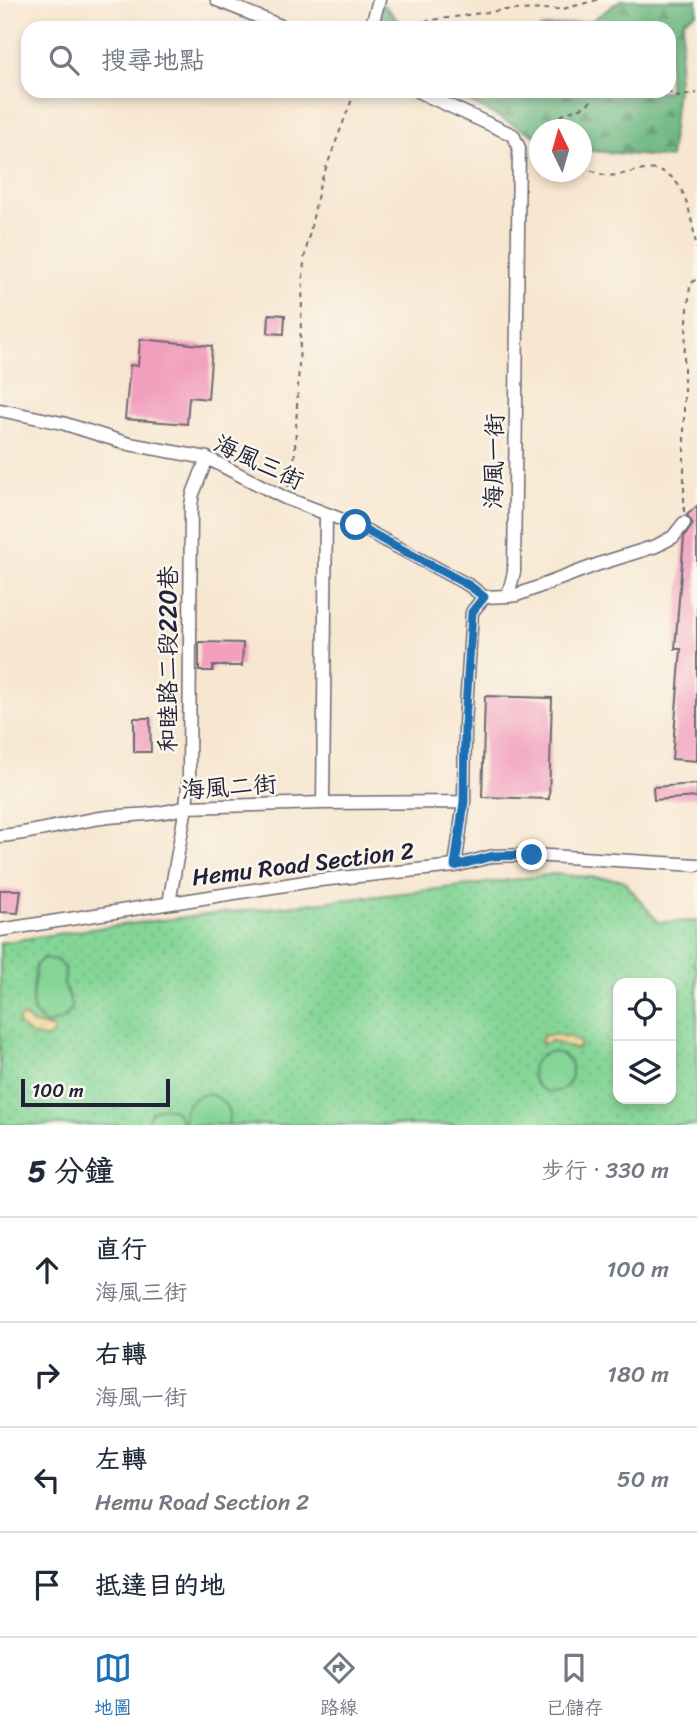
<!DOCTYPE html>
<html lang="zh-TW">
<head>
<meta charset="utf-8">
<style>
	:root { --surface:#fff; --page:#f2f2f3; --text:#1f2937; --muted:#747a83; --line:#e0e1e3; --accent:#1f6fb2 }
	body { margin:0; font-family:Sriracha,"LXGW WenKai TC",sans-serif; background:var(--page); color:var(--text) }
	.controls { position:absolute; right:21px; bottom:21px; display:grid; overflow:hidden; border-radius:14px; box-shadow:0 4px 10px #0003 }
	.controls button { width:63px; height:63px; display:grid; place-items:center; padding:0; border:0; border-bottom:2px solid var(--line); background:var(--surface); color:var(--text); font:35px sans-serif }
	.compass { position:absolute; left:529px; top:119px; width:63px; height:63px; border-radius:50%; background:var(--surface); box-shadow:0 4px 10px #0003; rotate:355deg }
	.scale { position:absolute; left:21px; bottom:18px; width:149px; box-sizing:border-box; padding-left:7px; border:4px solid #22223b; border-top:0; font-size:19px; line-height:24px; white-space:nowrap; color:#22223b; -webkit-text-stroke:5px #fbf7ec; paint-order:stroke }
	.stop { position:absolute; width:21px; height:21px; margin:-16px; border:5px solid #1f6fb2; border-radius:50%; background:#fff }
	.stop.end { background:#1f6fb2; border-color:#fff; box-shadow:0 2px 7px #0008 }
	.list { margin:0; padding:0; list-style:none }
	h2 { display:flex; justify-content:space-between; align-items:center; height:91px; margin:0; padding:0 28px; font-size:30px }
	h2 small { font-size:23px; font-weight:400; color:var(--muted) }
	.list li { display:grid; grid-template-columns:46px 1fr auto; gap:21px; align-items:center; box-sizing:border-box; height:105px; padding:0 28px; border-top:2px solid var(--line) }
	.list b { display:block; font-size:26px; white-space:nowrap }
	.list p { margin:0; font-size:23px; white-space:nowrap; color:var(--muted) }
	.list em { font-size:23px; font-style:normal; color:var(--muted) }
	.icon { flex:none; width:38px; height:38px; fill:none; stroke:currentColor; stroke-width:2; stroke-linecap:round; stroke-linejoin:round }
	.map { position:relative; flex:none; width:697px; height:1125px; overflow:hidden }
	.search { position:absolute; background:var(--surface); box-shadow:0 4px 10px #0003; left:21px; right:21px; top:21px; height:77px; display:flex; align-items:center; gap:18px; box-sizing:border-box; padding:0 24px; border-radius:21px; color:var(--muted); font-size:26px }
	.sheet { height:511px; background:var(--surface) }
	nav { display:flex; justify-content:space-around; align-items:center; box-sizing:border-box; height:98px; border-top:2px solid var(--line); background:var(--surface); font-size:19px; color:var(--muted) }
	nav a { display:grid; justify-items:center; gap:4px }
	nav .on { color:var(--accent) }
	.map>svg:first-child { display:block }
	.grass { fill:url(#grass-dots); stroke:#537c68; stroke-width:2; fill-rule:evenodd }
	.forest { fill:url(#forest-firs); stroke:#466c5d; stroke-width:2 }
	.sand { fill:url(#sand-dots); stroke:#887e6c; stroke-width:2 }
	.garden { fill:#84d596; stroke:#537c68; stroke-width:2 }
	.building { fill:#f19fbd }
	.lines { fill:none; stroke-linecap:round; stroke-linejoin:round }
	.minor-casing { stroke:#6d676f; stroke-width:15 }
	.path { stroke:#6d676f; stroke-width:2; stroke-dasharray:5 5; stroke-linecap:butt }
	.minor { stroke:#fff; stroke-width:12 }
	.route { stroke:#1f6fb2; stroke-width:9 }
	.labels { text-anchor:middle; stroke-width:5; stroke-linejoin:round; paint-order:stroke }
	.street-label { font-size:24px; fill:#22223b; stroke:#fbf7ec }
</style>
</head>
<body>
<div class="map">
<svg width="697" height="1125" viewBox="0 0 697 1125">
	<defs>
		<pattern id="grass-dots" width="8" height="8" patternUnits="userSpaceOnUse" patternTransform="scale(1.75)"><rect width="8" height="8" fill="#84d596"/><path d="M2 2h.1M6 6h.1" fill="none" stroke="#72b782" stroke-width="1.8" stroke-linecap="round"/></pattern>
		<pattern id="forest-firs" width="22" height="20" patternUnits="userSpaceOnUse" patternTransform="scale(1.75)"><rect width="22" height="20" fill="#6bb67f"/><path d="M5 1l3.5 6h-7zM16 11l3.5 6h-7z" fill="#589469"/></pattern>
		<pattern id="sand-dots" width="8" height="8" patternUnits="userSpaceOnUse" patternTransform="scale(1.75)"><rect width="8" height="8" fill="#eeda9e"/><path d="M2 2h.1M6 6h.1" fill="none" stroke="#ccbb89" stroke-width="1.8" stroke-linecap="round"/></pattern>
	</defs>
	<rect width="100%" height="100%" fill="#fbf7ec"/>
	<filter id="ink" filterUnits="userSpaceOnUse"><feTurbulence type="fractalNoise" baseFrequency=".0143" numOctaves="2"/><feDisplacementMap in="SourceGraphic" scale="14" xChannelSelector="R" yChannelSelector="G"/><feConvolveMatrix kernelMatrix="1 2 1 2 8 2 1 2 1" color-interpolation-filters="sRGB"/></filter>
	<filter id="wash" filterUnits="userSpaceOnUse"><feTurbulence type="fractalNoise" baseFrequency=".00686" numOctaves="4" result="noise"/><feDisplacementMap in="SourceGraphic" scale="28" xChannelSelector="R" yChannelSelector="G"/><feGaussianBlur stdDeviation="1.57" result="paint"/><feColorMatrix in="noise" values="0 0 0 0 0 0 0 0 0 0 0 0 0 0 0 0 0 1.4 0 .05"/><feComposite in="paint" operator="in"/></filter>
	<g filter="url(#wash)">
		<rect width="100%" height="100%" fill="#f7e6d0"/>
		<path class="grass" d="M554,874L623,880L658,922L697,921V957L693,964L697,966V1125H0V943C184,912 370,901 554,874ZM618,983H671V1099H618Z"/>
		<path class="forest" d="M621,0H697V13L684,20L670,158L582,150V130H540L539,138L449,91H669V28H539L591,21Z
			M373,3L385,6L405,28H373Z"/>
		<path class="sand" d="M24,1016L32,1023L54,1029V1033L48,1038C35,1038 27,1033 18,1024L19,1018Z
			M553,1034L569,1037L580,1042L579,1048L573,1049L553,1041L542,1044L541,1040L543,1036Z"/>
		<path class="garden" d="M43,958L57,960L65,969L64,984L72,1007C67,1019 57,1022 45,1024L34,1013L32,1002L36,965Z
			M532 1072a20 20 0 1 1 40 0a20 20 0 1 1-40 0Z
			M207,1094C223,1097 232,1108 228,1125H185C182,1108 190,1096 207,1094Z
			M164,1107L176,1111L183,1125H145L152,1111Z"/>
		<g id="blocks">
			<path class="building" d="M269,314L285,315L284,334L268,333Z
				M140,339L212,346L208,399L189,397L187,424L125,419L130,365L138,366Z
				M697,506V761L672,759L681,649H675L684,537L693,524L687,515Z
				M199,642L243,643L242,666H213V671H199Z
				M485,696L552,698L549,799L482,797Z
				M134,718H150L151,752H134Z
				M697,784V797L654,800L653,787Z
				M0,890H21L18,913L0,912Z"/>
		</g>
	</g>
	<g filter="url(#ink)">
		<use href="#blocks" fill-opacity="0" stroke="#6d676f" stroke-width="2"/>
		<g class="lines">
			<defs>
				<path id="minor" d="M217,0L286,28
					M371,28L379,0
					M417,91L513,135L519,148L514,572L508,596L484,597L472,612L465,724L464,802L455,866
					M0,410L62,423L129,444L207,458L285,498L356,525L470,586L484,597
					M508,596L517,595L599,564L656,546L673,537L684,523
					M323,803L326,514
					M0,836C34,833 67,823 101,818C130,814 158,816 186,807L323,803L464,802
					M169,903L186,807L189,776L191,505L193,494L207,458
					M0,930L311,881L455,866L493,856L532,855L697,865"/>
			</defs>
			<use href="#minor" class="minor-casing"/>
			<path class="path" d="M385,27L502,10L563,9L597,0
				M667,91L678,97L697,93
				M546,130C551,123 557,118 564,114C579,107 590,109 596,91
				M534,144L540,138
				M530,146L540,147
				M582,166C613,182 614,174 645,170C687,164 691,221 697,249
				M288,487L294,469L304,260L320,184L355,91
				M684,512V357L690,285L697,278"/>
			<use href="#minor" class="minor"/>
		</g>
	</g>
	<g class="lines" filter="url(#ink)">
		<path class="route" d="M356,525L470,586L484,597L472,612L465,724L464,802L455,866L493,856L532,855"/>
	</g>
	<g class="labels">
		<g class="street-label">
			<text transform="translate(494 461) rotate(-89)" y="8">海風一街</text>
			<text transform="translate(259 462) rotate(25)" y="8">海風三街</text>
			<text transform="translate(168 659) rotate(-90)" y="8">和睦路二段220巷</text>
			<text transform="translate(229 787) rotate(-4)" y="8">海風二街</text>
			<text transform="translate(303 864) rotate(-7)" y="8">Hemu Road Section 2</text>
		</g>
	</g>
</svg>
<div class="controls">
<button><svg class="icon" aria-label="locate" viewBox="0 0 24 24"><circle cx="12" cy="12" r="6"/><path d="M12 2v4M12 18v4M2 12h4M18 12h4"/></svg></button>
<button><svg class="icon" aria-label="layers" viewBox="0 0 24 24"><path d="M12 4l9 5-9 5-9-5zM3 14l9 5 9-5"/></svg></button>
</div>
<svg class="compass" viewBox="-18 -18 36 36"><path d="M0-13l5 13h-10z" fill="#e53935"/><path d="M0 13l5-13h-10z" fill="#747a83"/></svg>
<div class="scale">100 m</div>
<div class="stop" style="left:356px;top:525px"></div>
<div class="stop end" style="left:532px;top:855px"></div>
<div class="search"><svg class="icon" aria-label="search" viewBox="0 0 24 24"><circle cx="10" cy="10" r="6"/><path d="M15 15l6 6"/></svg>搜尋地點</div>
</div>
<section class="sheet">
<h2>5 分鐘<small>步行 · 330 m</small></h2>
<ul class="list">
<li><svg class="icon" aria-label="ahead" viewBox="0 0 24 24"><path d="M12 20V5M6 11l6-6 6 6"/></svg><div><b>直行</b><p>海風三街</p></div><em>100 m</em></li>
<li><svg class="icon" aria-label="right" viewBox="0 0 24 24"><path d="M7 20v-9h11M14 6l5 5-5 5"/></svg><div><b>右轉</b><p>海風一街</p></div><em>180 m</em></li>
<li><svg class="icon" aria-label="left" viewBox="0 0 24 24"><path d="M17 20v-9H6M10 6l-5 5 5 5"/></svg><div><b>左轉</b><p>Hemu Road Section 2</p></div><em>50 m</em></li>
<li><svg class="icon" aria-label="arrive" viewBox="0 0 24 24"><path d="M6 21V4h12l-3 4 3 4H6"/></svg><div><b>抵達目的地</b></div></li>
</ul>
</section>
<nav>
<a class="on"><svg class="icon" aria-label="map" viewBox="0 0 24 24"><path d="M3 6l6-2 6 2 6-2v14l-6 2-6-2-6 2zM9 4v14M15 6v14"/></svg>地圖</a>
<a><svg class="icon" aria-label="directions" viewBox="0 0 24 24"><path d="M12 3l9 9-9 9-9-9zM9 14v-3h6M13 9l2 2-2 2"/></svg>路線</a>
<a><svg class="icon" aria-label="saved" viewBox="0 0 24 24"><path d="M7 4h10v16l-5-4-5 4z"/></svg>已儲存</a>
</nav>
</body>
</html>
